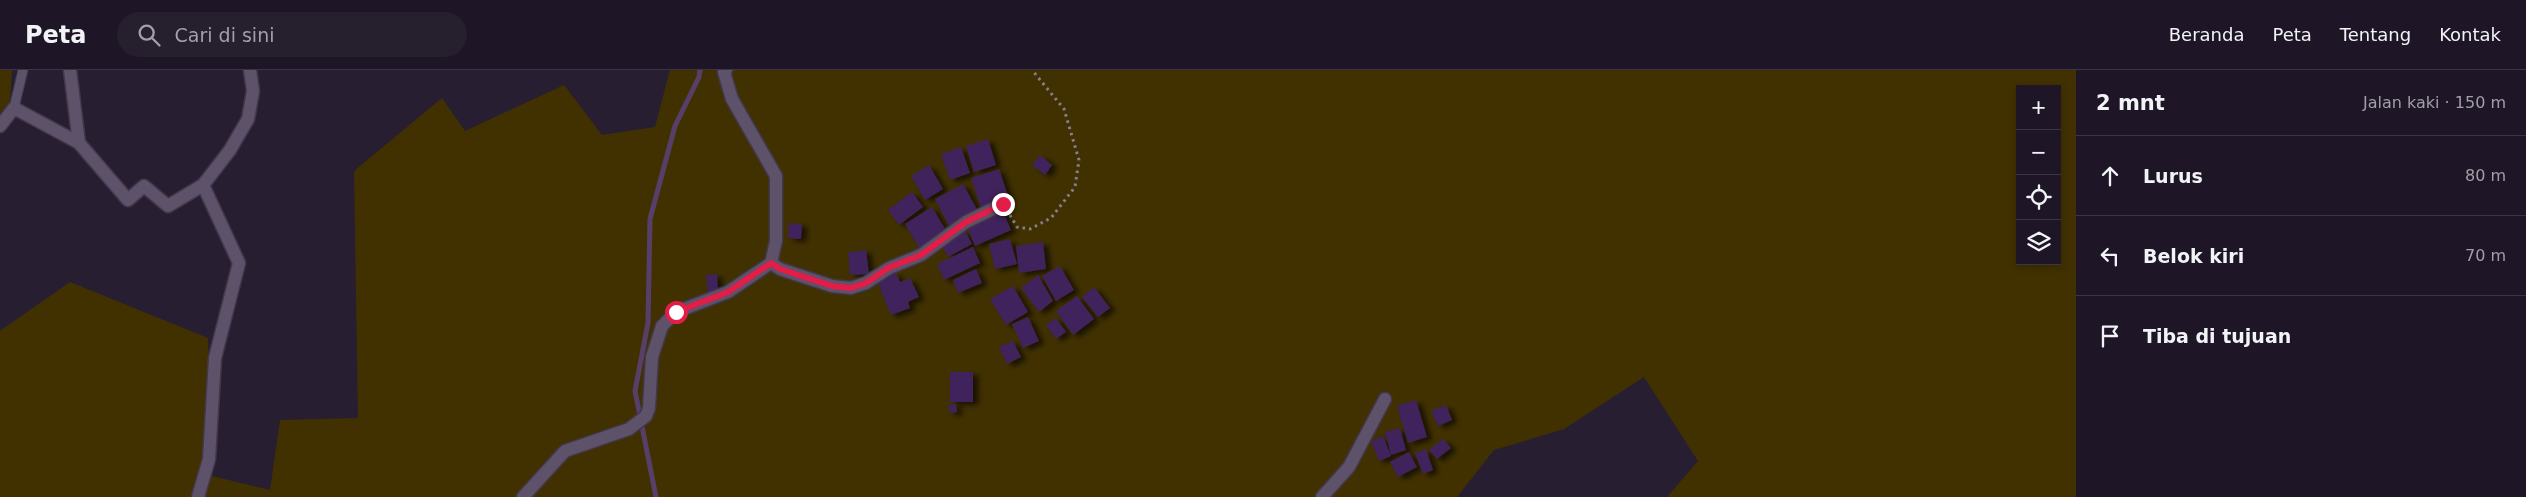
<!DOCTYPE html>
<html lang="id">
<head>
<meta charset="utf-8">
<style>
	:root { --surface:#1e1626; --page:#261f2e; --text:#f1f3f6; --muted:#a19fa7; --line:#3c3543 }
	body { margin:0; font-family:"DejaVu Sans",sans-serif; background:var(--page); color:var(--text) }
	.controls { position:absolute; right:15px; top:15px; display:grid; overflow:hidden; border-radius:0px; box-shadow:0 2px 8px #0003 }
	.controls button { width:45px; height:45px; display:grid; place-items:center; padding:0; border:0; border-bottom:1px solid var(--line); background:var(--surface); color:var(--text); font:25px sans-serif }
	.stop { position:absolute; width:15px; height:15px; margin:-11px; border:4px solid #e11d48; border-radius:50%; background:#fff }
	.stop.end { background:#e11d48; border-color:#fff; box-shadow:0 1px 5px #0008 }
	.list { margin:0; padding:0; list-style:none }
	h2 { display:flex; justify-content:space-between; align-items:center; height:65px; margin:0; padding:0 20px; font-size:21px }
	h2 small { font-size:16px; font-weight:400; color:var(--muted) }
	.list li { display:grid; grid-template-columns:32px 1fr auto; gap:15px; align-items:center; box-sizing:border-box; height:80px; padding:0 20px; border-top:1px solid var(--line) }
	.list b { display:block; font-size:19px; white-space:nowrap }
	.list em { font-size:16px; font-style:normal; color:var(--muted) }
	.icon { flex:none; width:28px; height:28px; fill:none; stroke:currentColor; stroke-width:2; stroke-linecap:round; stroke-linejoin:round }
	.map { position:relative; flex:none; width:2076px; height:427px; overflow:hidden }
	header { display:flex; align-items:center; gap:30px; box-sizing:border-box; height:70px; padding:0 25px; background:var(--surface); border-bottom:1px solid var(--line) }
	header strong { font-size:24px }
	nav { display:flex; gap:28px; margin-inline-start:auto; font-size:18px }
	.search { width:350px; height:45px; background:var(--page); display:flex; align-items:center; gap:12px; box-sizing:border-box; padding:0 18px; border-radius:28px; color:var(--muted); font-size:19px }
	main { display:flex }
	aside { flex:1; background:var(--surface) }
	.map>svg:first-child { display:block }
	.green { fill:#413100; fill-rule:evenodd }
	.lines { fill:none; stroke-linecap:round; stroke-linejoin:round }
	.stream { stroke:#583f6a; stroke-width:5 }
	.building { fill:#41225c; filter:url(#shadow) }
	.service-casing { stroke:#41384a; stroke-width:11 }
	.minor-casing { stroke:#41384a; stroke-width:15 }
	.path { stroke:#867e8f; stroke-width:3; stroke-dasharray:2.5 4; stroke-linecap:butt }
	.service { stroke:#5d5269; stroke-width:9 }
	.minor { stroke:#5d5269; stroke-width:12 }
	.route { stroke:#e11d48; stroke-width:6 }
</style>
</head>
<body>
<header>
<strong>Peta</strong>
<div class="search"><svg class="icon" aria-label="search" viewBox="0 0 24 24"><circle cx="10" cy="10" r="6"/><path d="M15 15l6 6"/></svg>Cari di sini</div>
<nav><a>Beranda</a><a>Peta</a><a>Tentang</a><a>Kontak</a></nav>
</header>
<main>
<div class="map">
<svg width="2076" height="427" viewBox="0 0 2076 427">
	<defs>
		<filter id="shadow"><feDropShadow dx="5.5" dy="3" stdDeviation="2.5" flood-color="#0009"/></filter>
	</defs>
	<rect width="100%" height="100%" fill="#281e32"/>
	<path class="green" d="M0,0H12L10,32L0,43Z
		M670,0H2076V427H1667L1698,391L1644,307L1564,359L1494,380L1457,427H0V261L70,212L208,268L212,406L270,420L280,350L358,348L354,101L442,28L465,61L564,15L602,65L655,57ZM2020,19H2057V191H2020Z"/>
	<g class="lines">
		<path class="stream" d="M656,427L635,321L648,253L650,149L675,56L699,7L700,0"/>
	</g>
	<path class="building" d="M988,69L996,95L974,102L966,76Z
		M961,77L970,103L950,110L941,84Z
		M1040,85L1052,95L1045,105L1032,95Z
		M929,95L943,119L925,130L911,106Z
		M999,99L1009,129L981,138L971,108Z
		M963,114L978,141L949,156L935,129Z
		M912,122L923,137L899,155L888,140Z
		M932,137L948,164L921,181L905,154Z
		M1002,139L1011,160L975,176L966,155Z
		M789,153L802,154L801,169L788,168Z
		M965,161L972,174L948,187L941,174Z
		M1010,169L1017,194L995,199L989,174Z
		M1043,172L1046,199L1019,203L1016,176Z
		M973,177L980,193L944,210L937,194Z
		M866,180L869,204L850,205L848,182Z
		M1060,196L1074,220L1056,231L1042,206Z
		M976,199L982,213L958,223L953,210Z
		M896,203L900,212L910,208L919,227L908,232L910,238L891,245L877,211Z
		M717,204L718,224H708L706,205Z
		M1038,205L1053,231L1039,242L1021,218Z
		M1013,216L1028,242L1006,255L990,229Z
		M1094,217L1110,238L1098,247L1082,227Z
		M1077,226L1094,249L1073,265L1056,241Z
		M1028,247L1039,271L1023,278L1012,254Z
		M1056,248L1066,262L1056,269L1046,255Z
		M1013,271L1021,287L1007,294L999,277Z
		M950,302H973V332H950Z
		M1416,330L1427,367L1408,373L1397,336Z
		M956,334L957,342L949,343V335Z
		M1446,335L1452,350L1438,356L1431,341Z
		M1400,358L1406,380L1391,385L1385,362Z
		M1383,366L1391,386L1379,391L1371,371Z
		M1443,369L1451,378L1437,389L1429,380Z
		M1426,379L1433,400L1423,404L1415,383Z
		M1409,382L1417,397L1398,407L1390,392Z"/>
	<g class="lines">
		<defs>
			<path id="service" d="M14,38L23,0"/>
			<path id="minor" d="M70,0L79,73
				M726,0L724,2L732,29L776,106V171L771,193
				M0,56L14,38L79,73L128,130L144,116L168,136L203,115L230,80L248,49L253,21L250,0
				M198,427L209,389L215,288L239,193L203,115
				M523,427L565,381L629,359L646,346L649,338L652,287L662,256L676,242L728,222L771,193L780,199L832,216L851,218L866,213L889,198L921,185L966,152L1003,134
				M1322,427L1349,397L1385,329"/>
		</defs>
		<use href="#service" class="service-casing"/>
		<use href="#minor" class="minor-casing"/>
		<path class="path" d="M1010,145L1017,157L1030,159L1051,148L1075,117L1079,90L1064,39L1032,0"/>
		<use href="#service" class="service"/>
		<use href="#minor" class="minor"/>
	</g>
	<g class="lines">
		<path class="route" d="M676,242L728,222L771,193L780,199L832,216L851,218L866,213L888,198L921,185L966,152L1003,134"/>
	</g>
</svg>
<div class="controls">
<button>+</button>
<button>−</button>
<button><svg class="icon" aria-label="locate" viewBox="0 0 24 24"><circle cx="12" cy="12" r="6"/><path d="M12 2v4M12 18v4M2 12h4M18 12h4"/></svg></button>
<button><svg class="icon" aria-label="layers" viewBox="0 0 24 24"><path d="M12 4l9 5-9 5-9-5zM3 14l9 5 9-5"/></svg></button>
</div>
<div class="stop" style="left:676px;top:242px"></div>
<div class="stop end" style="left:1003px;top:134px"></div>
</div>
<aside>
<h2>2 mnt<small>Jalan kaki · 150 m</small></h2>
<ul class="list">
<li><svg class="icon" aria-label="ahead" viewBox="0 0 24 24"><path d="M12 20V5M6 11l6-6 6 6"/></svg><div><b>Lurus</b></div><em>80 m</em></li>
<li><svg class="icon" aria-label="left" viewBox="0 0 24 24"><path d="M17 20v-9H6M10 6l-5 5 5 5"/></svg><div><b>Belok kiri</b></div><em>70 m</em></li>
<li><svg class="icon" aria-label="arrive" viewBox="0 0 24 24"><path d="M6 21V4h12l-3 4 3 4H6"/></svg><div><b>Tiba di tujuan</b></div></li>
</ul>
</aside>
</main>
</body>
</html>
